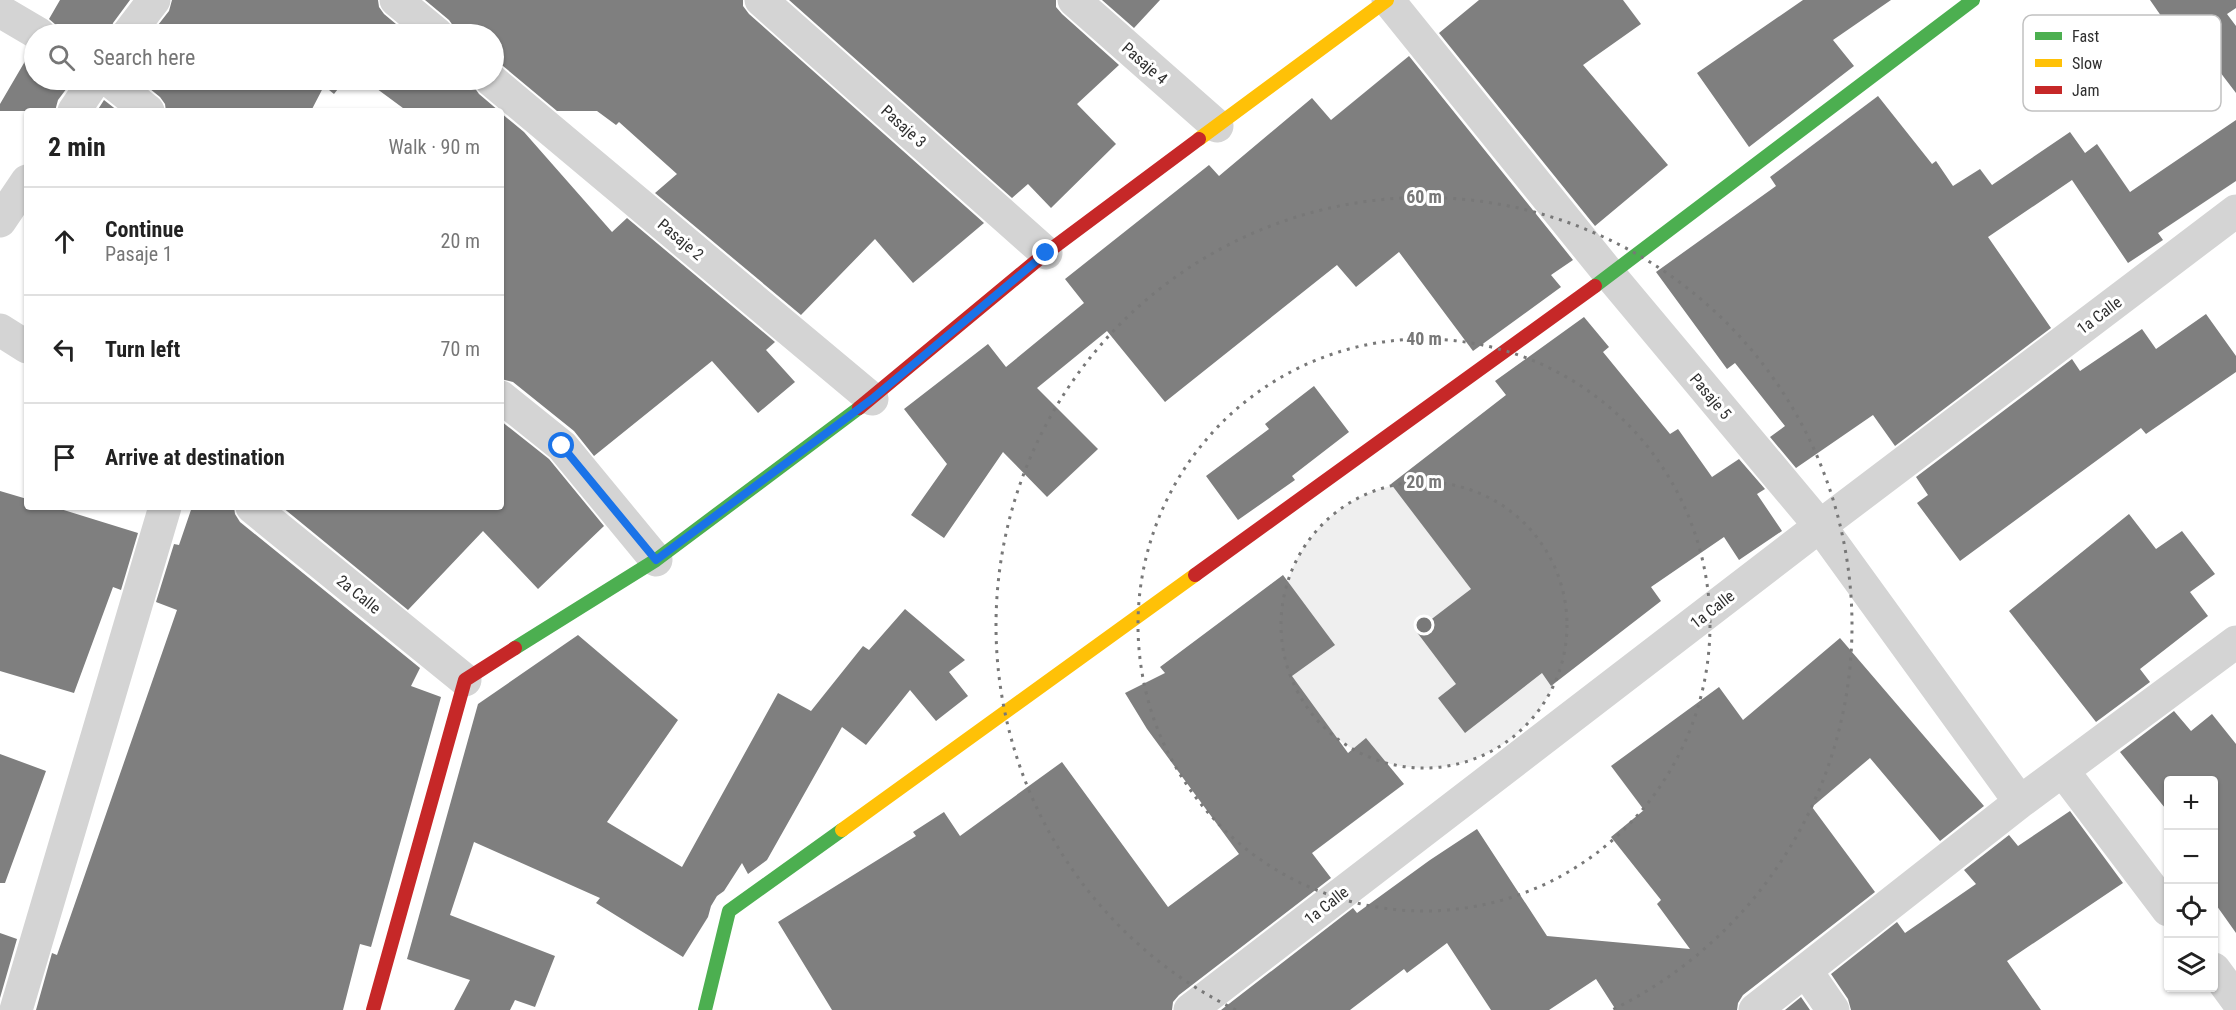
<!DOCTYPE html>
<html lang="en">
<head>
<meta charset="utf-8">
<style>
	:root { --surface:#fff; --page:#f6f6f6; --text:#222; --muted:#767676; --line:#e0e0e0 }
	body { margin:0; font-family:"Roboto Condensed",sans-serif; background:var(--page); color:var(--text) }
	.controls { position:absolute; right:18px; bottom:18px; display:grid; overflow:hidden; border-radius:6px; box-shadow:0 2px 4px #0004 }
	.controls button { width:54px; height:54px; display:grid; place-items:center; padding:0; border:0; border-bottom:2px solid var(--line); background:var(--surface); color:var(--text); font:30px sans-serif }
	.stop { position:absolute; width:18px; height:18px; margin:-14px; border:4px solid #1a73e8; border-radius:50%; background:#fff }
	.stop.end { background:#1a73e8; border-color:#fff; box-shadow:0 2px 6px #0008 }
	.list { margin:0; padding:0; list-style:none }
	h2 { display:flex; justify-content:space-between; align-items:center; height:78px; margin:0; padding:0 24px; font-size:26px }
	h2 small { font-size:20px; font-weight:400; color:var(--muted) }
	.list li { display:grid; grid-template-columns:39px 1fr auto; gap:18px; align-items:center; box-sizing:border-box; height:108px; padding:0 24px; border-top:2px solid var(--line) }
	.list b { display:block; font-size:22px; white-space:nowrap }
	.list p { margin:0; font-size:20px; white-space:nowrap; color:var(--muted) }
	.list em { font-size:20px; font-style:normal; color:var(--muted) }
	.icon { flex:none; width:33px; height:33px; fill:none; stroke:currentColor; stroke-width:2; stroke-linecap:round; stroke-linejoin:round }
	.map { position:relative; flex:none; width:2236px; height:1010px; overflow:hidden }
	.search { position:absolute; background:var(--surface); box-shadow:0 2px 4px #0004; left:24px; top:24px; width:480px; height:66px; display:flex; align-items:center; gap:15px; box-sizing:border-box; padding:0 21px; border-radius:33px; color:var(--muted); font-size:22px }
	.panel { position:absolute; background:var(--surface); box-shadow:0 2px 4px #0004; left:24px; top:108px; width:480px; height:402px; border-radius:6px }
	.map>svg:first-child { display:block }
	.building { fill:#7f7f7f }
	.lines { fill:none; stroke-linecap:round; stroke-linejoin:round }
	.street { stroke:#d4d4d4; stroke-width:33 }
	.fast { stroke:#4caf50; stroke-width:14 }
	.slow { stroke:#ffc107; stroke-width:14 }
	.jam { stroke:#c62828; stroke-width:14 }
	.route { stroke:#1a73e8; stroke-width:8 }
	.ring { fill:none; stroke:#787878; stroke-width:3; stroke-dasharray:3 6 }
	.labels { text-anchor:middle; stroke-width:6; stroke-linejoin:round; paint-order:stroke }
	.street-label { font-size:16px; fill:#2f2f2f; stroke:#fff }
	.key { fill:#fff; stroke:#c1c1c1; stroke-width:1.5 }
	.key-label { font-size:16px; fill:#2f2f2f }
	.centre { fill:#787878; stroke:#fff; stroke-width:3 }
	.ring-label { font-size:18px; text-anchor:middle; font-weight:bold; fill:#787878; stroke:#fff; stroke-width:6; stroke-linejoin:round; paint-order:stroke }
</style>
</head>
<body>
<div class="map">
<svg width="2236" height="1010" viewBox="0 0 2236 1010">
	<rect width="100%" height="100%" fill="#fff"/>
	<path class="building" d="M60,0H130L113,23L110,34H58L56,25L49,19Z
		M172,0H378L379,7L384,14L408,34H151L169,11Z
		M425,0H743V6L749,14L984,223L913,283L875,239L801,315L655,193L677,174L619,122L616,125L597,111H557L503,66L494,62V34H455L454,27L449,20Z
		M789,0H1056V7L1062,14L1119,65L1077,104L1116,144L1051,208L1028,184L1012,198Z
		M1102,0H1160L1134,28Z
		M1479,0H1623L1641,24L1583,65L1668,165L1595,226L1439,33Z
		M1803,0H1891L1833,40L1854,66L1749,147L1697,73Z
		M2150,0H2236V8L2227,14L2236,26V93L2194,38L2182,46Z
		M31,51L34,52V80H73L58,100L55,111H0V104Z
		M1409,56L1573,260L1551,275L1561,287L1473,351L1399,252L1356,287L1337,265L1165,402L1107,331L1037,388L1098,449L1047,497L1003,452L944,538L911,515L947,464L904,409L988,344L1006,367L1084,303L1065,279L1209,165L1219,176L1312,98L1331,120Z
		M139,80H345L334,94L324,86L311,111H166L165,104L160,97Z
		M365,80H473L474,87L479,94L499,111H407Z
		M1878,96L1932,164L1936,161L1953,186L1980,169L1992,185L2070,132L2085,153L2097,144L2130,192L2236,120V181L2158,233L2163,240L2128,263L2072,180L1988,237L2051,328L1895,446L1873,415L1796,468L1770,437L1785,426L1735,363L1727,369L1656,272L1776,186L1770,177Z
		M104,100L118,111H97Z
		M501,113L524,132L612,232L627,218L775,342L766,350L795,382L758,413L712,361L594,456L574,431L513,382L501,379Z
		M2206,314L2236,356V372L2146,434L2141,428L1960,561L1917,503L1928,495L1916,477L2072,359L2080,371L2142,329L2156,349Z
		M1584,317L1609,347L1603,352L1670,434L1678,429L1712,477L1739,459L1765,489L1757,494L1782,531L1739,560L1724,537L1651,587L1661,601L1551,686L1542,673L1465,733L1438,698L1456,684L1416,631L1471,589L1391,484L1506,395L1495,381Z
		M1314,386L1349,432L1292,476L1295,480L1238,520L1206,476L1269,429L1265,424Z
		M501,421L549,459L604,526L538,589L483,531L408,610L282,507H501Z
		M0,491L27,499V507H54L138,533L121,590L113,587L74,693L0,671Z
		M192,507H234L235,514L240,522L420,668L411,686L441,697L371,947L360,944L343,1010H36L52,953L57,955L177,610L156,602L174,544L179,545Z
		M2129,514L2156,549L2182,531L2215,574L2190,592L2208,616L2140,669L2150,682L2096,722L2009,611Z
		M1283,575L1335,645L1292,676L1348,753L1366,738L1404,784L1312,853L1331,878L1179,995L1173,1002L1172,1010H832L778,922L916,836L913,832L944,812L960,836L1062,762L1168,907L1239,854L1147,729L1125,693L1165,673L1160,667Z
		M905,609L965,660L949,672L968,696L936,721L910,690L866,745L842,727L767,860L748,874L742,863L724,891L717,896L711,906L708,917L683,957L596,903L600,898L474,842L450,915L555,956L535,1007L515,1000L510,1010H454L470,980L407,959L478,704L578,635L678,720L607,822L682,867L778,693L811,711L863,646L869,650Z
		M1840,638L1984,806L1940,841L1870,758L1812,807L1875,892L1743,995L1738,1003L1737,1010H1616L1596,979L1549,1010H1491L1447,943L1407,973L1404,969L1350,1010H1221L1353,908L1357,913L1430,860L1477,829L1547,936L1690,949L1657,904L1661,900L1611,837L1644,810L1611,766L1719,687L1743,720Z
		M2174,711L2191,731L2212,714L2236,744V933L2214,902V780H2169V813L2120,752Z
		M0,754L46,771L5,883H0Z
		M2070,811L2123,883L2007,961L2041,1010H1851L1848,999L1831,974L1897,922L1905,933L1976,884L1964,870L2009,835L2018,846Z
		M0,933L17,939L0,998Z
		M1801,997L1810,1010H1785Z"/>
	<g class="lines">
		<path class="street" d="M396,0L437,34
			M761,0L1046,253
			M1074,0L1217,126
			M1388,0L1610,275L1820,526L2020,802
			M0,11L39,34
			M128,34L154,0
			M109,80L148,111
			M491,80L872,399
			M74,111L95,80
			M0,221L27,181
			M0,330L27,347
			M501,397L562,446L656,560
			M252,507L465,680
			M2063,771L2168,910
			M2214,969L2236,999
			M1806,971L1833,1010
			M16,1010L165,507
			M1190,1010L1820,526L2236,211
			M1755,1010L2020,802L2236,642"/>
		<path class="fast" d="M1595,286L1973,0
			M515,648L656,560L859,408
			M705,1010L729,911L842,830"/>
		<path class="slow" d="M1199,139L1387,0
			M842,830L1195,575"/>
		<path class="jam" d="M859,408L1046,253L1199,139
			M1195,575L1595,286
			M373,1010L465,680L515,648"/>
	</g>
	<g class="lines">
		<path class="route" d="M562,446L656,560L872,399L1046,253"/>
	</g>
	<circle cx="1424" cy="625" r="143" fill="#787878" fill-opacity=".12"/>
	<g class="ring">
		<circle cx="1424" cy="625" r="143"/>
		<circle cx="1424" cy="625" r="286"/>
		<path d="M1236 1010A428 428 0 1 1 1612 1010"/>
	</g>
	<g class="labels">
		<g class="street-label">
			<text transform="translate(1145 63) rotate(41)" y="6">Pasaje 4</text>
			<text transform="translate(904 126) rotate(42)" y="6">Pasaje 3</text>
			<text transform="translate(681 239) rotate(40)" y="6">Pasaje 2</text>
			<text transform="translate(2099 315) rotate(-37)" y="6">1a Calle</text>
			<text transform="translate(1711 396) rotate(50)" y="6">Pasaje 5</text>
			<text transform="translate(359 594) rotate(39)" y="6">2a Calle</text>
			<text transform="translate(1712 609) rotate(-38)" y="6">1a Calle</text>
			<text transform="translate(1326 905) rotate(-38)" y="6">1a Calle</text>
		</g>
	</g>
	<rect x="2023" y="15" width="198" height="96" rx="9" class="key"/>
	<rect x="2035" y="32" width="27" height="8" fill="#4caf50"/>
	<rect x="2035" y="59" width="27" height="8" fill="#ffc107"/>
	<rect x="2035" y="86" width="27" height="8" fill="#c62828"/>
	<g class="key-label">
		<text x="2072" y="42">Fast</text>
		<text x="2072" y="69">Slow</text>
		<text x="2072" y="96">Jam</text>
	</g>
	<circle cx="1424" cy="625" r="9" class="centre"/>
	<g class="ring-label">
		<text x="1424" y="203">60 m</text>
		<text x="1424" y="345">40 m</text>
		<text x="1424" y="488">20 m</text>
	</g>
</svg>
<div class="controls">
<button>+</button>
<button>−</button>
<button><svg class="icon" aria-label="locate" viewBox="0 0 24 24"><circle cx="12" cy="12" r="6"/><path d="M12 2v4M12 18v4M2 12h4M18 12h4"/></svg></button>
<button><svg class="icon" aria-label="layers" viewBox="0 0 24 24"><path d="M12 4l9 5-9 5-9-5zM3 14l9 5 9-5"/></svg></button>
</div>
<div class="stop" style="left:562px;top:446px"></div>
<div class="stop end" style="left:1046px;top:253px"></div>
<div class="search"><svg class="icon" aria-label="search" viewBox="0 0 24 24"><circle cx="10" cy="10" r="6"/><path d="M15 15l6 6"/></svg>Search here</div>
<section class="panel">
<h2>2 min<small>Walk · 90 m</small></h2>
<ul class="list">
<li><svg class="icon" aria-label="ahead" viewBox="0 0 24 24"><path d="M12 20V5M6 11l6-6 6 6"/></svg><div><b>Continue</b><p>Pasaje 1</p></div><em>20 m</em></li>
<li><svg class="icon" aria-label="left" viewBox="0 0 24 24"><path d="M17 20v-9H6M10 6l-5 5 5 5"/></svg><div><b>Turn left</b></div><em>70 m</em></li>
<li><svg class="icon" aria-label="arrive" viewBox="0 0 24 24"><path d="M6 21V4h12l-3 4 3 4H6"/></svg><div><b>Arrive at destination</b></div></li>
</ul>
</section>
</div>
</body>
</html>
